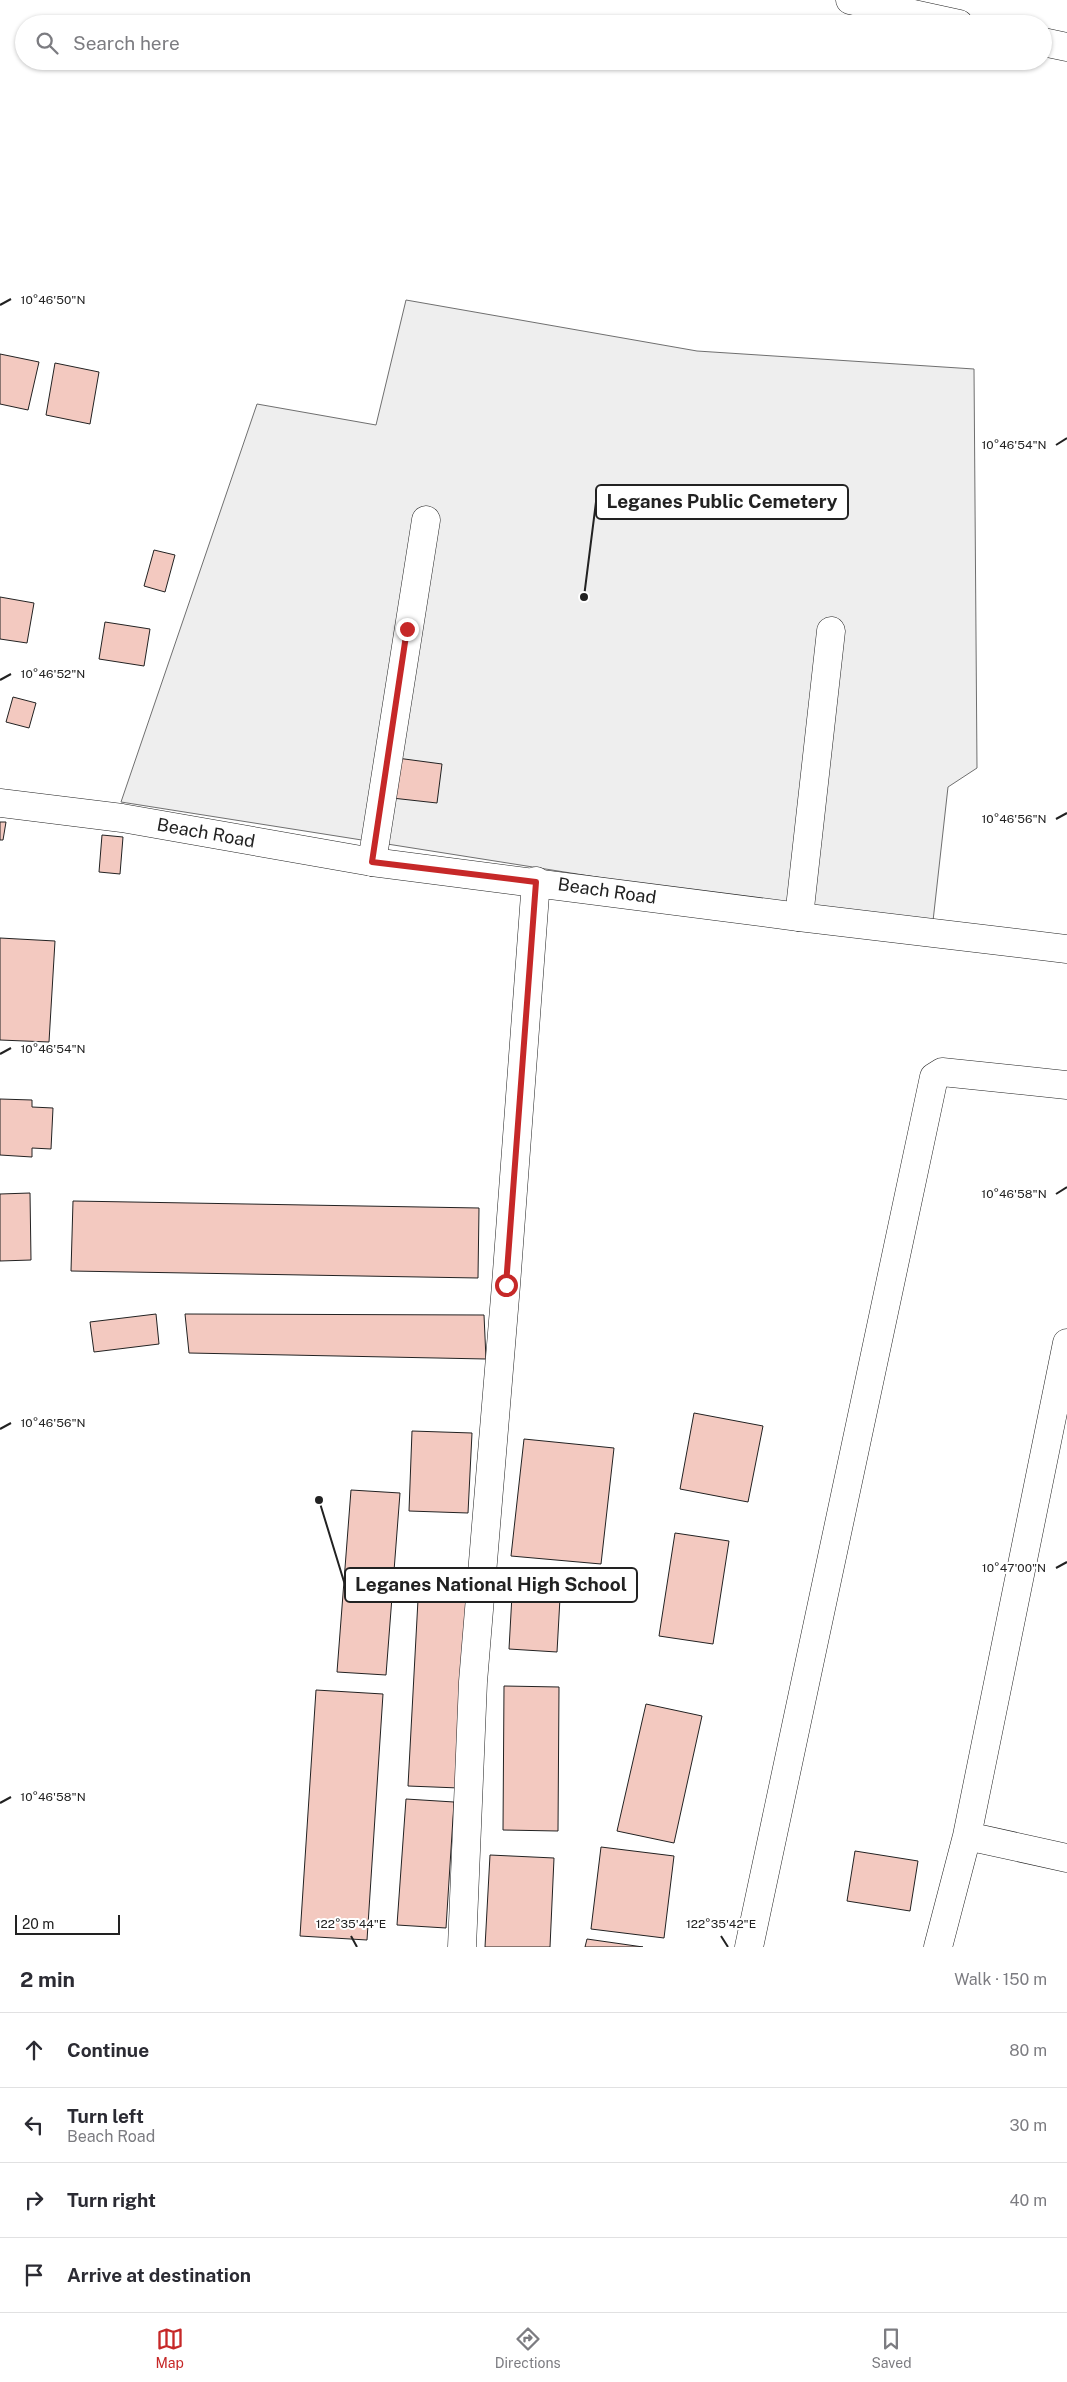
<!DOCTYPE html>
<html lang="en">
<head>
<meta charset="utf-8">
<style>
	:root { --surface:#fff; --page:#f7f7f7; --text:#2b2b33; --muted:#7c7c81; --line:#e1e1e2; --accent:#c62828 }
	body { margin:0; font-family:"Public Sans",sans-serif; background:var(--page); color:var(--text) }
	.scale { position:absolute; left:15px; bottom:12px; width:105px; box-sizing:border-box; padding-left:5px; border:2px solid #222; border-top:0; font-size:14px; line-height:18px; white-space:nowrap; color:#222; -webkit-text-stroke:4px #fff; paint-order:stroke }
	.stop { position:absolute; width:15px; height:15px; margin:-11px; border:4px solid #c62828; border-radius:50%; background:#fff }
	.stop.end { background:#c62828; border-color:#fff; box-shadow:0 1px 5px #0008 }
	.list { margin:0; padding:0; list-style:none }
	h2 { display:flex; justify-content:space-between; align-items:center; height:65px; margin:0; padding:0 20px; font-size:21px }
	h2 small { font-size:16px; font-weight:400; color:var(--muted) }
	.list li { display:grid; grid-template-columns:32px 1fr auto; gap:15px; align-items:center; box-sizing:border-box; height:75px; padding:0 20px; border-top:1px solid var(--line) }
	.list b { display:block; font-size:19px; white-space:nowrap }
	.list p { margin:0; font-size:16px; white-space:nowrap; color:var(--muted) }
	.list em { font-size:16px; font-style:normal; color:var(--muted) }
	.icon { flex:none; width:28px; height:28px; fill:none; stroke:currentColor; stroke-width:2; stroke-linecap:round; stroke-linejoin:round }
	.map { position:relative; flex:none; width:1067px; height:1947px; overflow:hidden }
	.search { position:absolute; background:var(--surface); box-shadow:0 1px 4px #0004; left:15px; right:15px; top:15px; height:55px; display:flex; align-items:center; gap:12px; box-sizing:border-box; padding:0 18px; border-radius:28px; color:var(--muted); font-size:19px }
	.sheet { height:365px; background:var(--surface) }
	nav { display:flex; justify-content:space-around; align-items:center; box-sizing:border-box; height:70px; border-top:1px solid var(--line); background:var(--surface); font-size:14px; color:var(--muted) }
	nav a { display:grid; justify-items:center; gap:2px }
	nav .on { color:var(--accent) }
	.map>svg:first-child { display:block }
	.green { fill:#eee; stroke:#6f6f6f }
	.building { fill:#f3c9c0; stroke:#222 }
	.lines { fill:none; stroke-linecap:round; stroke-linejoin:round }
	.minor-casing { stroke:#222; stroke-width:29 }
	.major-casing { stroke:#222; stroke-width:29 }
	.minor { stroke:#fff; stroke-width:28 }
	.major { stroke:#fff; stroke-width:28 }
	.route { stroke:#c62828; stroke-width:6 }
	.ticks { fill:none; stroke:#222; stroke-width:2 }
	.labels { text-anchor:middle; stroke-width:4; stroke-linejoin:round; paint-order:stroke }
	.street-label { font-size:18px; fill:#222; stroke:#fff }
	.ticks-label { font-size:12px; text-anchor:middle; fill:#222; stroke:#fff; stroke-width:4; stroke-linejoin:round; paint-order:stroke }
	.leader { fill:none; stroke:#222; stroke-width:2 }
	.callout-dot { fill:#222; stroke:#fff; stroke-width:2 }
	.callout { fill:#fff; stroke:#222; stroke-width:2 }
	.callout-label { font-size:19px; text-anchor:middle; font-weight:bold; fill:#222 }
</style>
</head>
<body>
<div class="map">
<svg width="1067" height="1947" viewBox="0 0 1067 1947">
	<rect width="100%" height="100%" fill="#fff"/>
	<path class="green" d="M406,300L697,351L974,369L977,768L948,787L932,930L121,802L257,404L376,425Z"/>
	<path class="building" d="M0,354L39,362L28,410L0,404Z
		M55,363L99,372L90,424L46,415Z
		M154,550L175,555L165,592L144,586Z
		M0,597L34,603L27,643L0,639Z
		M105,622L150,629L144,666L99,659Z
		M13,697L36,703L29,728L6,722Z
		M397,758L442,764L437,803L392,798Z
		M0,822H6L3,840H0Z
		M102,835L123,837L120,874L99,872Z
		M0,938L55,941L49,1042L0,1040Z
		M0,1099L32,1100V1107L53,1108L51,1149L32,1148V1157L0,1155Z
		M30,1193L31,1260L0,1261V1194Z
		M73,1201L479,1208L478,1278L71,1271Z
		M156,1314L159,1344L94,1352L90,1322Z
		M185,1314L484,1315L486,1359L189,1353Z
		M694,1413L763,1426L748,1502L680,1489Z
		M412,1431L472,1433L468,1513L409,1511Z
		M524,1439L614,1448L601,1564L511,1556Z
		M351,1490L400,1493L386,1675L337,1672Z
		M675,1533L729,1541L713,1644L659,1636Z
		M419,1581L470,1583L459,1788L408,1786Z
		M512,1595L560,1598L557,1652L509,1649Z
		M504,1686L559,1687L558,1831L503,1830Z
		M316,1690L383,1694L367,1940L300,1936Z
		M646,1704L702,1716L674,1843L617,1831Z
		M406,1799L454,1802L446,1928L397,1925Z
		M601,1847L674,1856L664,1938L591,1929Z
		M855,1851L918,1861L910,1911L847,1901Z
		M490,1855L554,1858L550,1947H485Z
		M587,1939L643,1947H585Z"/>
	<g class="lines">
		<defs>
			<path id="minor" d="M850,0L959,24
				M1043,42L1067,47
				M372,862L426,520
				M799,917L831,631
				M967,1836L1067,1858
				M462,1947L473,1682L506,1285L536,881
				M749,1947L934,1077L942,1072L1067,1085
				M938,1947L967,1836L1067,1343"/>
			<path id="major" d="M0,803L122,818L372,862L799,917L1067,949"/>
		</defs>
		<use href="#minor" class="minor-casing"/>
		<use href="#major" class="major-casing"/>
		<use href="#minor" class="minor"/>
		<use href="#major" class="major"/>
	</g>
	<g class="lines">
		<path class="route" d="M407,629L372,862L536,882L506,1285"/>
	</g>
	<path class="ticks" d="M0,305L11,299M1056,445L1067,438M0,680L11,674M1056,819L1067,813M0,1054L11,1048M1056,1194L1067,1187M0,1429L11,1423M1056,1568L1067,1562M0,1803L11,1797M351,1936L357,1947M721,1936L728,1947"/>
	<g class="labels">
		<g class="street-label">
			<text transform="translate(206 833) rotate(10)" y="6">Beach Road</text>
			<text transform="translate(607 891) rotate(8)" y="6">Beach Road</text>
		</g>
	</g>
	<g class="ticks-label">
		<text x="53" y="304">10°46'50"N</text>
		<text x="1014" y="449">10°46'54"N</text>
		<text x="53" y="678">10°46'52"N</text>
		<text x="1014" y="823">10°46'56"N</text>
		<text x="53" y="1053">10°46'54"N</text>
		<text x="1014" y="1198">10°46'58"N</text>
		<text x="53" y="1427">10°46'56"N</text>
		<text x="1014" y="1572">10°47'00"N</text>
		<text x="53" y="1801">10°46'58"N</text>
		<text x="351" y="1928">122°35'44"E</text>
		<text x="721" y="1928">122°35'42"E</text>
	</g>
	<path class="leader" d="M584 597L596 502M319 1500L345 1585"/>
	<g class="callout-dot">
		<circle cx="584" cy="597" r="5"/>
		<circle cx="319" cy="1500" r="5"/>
	</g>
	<g class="callout">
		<rect x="596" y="485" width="252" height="34" rx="5"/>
		<rect x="345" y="1568" width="292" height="34" rx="5"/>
	</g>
	<g class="callout-label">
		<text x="722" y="508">Leganes Public Cemetery</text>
		<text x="491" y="1591">Leganes National High School</text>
	</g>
</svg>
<div class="scale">20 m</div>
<div class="stop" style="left:506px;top:1285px"></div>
<div class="stop end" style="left:407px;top:629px"></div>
<div class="search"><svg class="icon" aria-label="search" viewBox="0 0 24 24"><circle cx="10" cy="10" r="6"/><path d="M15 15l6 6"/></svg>Search here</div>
</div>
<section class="sheet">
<h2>2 min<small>Walk · 150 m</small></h2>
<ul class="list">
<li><svg class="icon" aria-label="ahead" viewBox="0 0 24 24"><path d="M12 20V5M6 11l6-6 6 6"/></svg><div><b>Continue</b></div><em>80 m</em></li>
<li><svg class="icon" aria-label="left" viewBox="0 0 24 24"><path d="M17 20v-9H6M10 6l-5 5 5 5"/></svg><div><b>Turn left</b><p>Beach Road</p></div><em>30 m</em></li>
<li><svg class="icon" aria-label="right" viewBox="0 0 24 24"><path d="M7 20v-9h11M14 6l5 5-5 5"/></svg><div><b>Turn right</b></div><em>40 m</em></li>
<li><svg class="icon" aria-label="arrive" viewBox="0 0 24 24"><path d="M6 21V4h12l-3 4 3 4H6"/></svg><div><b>Arrive at destination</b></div></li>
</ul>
</section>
<nav>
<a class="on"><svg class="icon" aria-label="map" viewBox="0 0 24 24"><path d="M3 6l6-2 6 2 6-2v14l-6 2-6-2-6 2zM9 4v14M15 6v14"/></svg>Map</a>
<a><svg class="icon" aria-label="directions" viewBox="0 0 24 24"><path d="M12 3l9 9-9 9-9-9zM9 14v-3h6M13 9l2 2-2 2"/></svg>Directions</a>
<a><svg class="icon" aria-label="saved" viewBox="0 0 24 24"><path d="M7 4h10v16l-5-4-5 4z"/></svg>Saved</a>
</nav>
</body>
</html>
